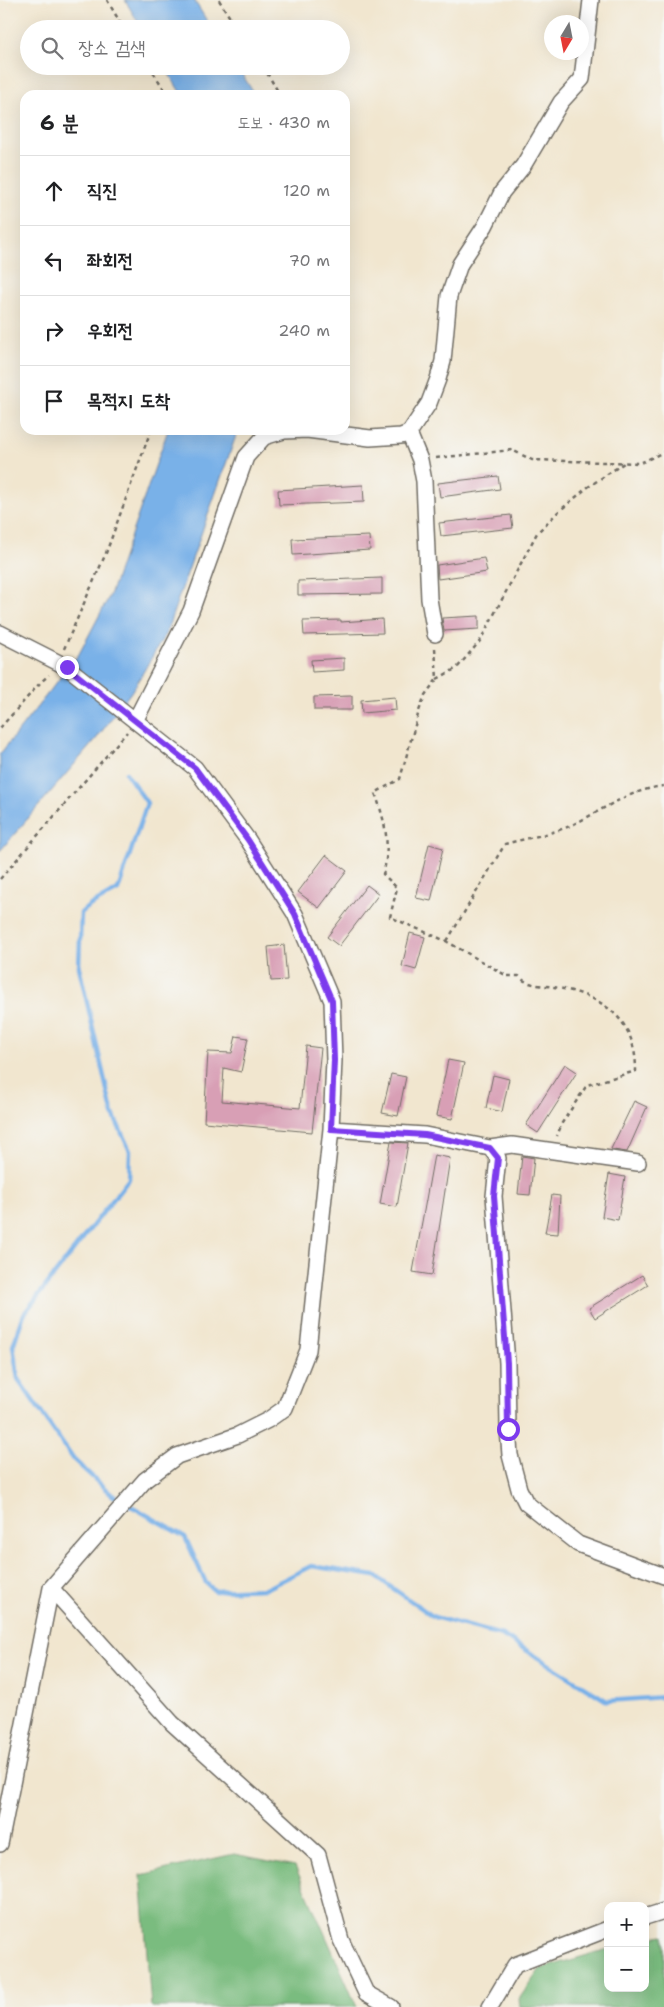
<!DOCTYPE html>
<html lang="ko">
<head>
<meta charset="utf-8">
<style>
	:root { --surface:#fff; --page:#f6f6f6; --text:#202124; --muted:#757577; --line:#e0e0e0 }
	body { margin:0; font-family:"Shantell Sans","Poor Story",sans-serif; background:var(--page); color:var(--text) }
	.controls { position:absolute; right:15px; bottom:15px; display:grid; overflow:hidden; border-radius:10px; box-shadow:0 5px 20px #0002 }
	.controls button { width:45px; height:45px; display:grid; place-items:center; padding:0; border:0; border-bottom:1px solid var(--line); background:var(--surface); color:var(--text); font:25px sans-serif }
	.compass { position:absolute; left:544px; top:15px; width:45px; height:45px; border-radius:50%; background:var(--surface); box-shadow:0 5px 20px #0002; rotate:190deg }
	.stop { position:absolute; width:15px; height:15px; margin:-11px; border:4px solid #7c3aed; border-radius:50%; background:#fff }
	.stop.end { background:#7c3aed; border-color:#fff; box-shadow:0 1px 5px #0008 }
	.list { margin:0; padding:0; list-style:none }
	h2 { display:flex; justify-content:space-between; align-items:center; height:65px; margin:0; padding:0 20px; font-size:21px }
	h2 small { font-size:16px; font-weight:400; color:var(--muted) }
	.list li { display:grid; grid-template-columns:32px 1fr auto; gap:15px; align-items:center; box-sizing:border-box; height:70px; padding:0 20px; border-top:1px solid var(--line) }
	.list b { display:block; font-size:19px; white-space:nowrap }
	.list em { font-size:16px; font-style:normal; color:var(--muted) }
	.icon { flex:none; width:28px; height:28px; fill:none; stroke:currentColor; stroke-width:2; stroke-linecap:round; stroke-linejoin:round }
	.map { position:relative; flex:none; width:664px; height:2007px; overflow:hidden }
	.search { position:absolute; background:var(--surface); box-shadow:0 5px 20px #0002; left:20px; top:20px; width:330px; height:55px; display:flex; align-items:center; gap:12px; box-sizing:border-box; padding:0 18px; border-radius:28px; color:var(--muted); font-size:19px }
	.panel { position:absolute; background:var(--surface); box-shadow:0 5px 20px #0002; left:20px; top:90px; width:330px; height:345px; border-radius:15px }
	.map>svg:first-child { display:block }
	.forest { fill:#7abc7f; stroke:#527455 }
	.water { fill:#79b1e8; stroke:#526e8a }
	.lines { fill:none; stroke-linecap:round; stroke-linejoin:round }
	.stream { stroke:#79b1e8; stroke-width:4.5 }
	.building { fill:#d89fb5 }
	.street-casing { stroke:#706c64; stroke-width:18 }
	.path { stroke:#706c64; stroke-width:2.5; stroke-dasharray:4 4; stroke-linecap:butt }
	.street { stroke:#fff; stroke-width:15 }
	.route { stroke:#7c3aed; stroke-width:6 }
</style>
</head>
<body>
<div class="map">
<svg width="664" height="2007" viewBox="0 0 664 2007">
	<rect width="100%" height="100%" fill="#f6f6f2"/>
	<filter id="ink" filterUnits="userSpaceOnUse"><feTurbulence type="fractalNoise" baseFrequency=".02" numOctaves="2"/><feDisplacementMap in="SourceGraphic" scale="10" xChannelSelector="R" yChannelSelector="G"/><feConvolveMatrix kernelMatrix="1 2 1 2 8 2 1 2 1" color-interpolation-filters="sRGB"/></filter>
	<filter id="wash" filterUnits="userSpaceOnUse"><feTurbulence type="fractalNoise" baseFrequency=".0096" numOctaves="4" result="noise"/><feDisplacementMap in="SourceGraphic" scale="20" xChannelSelector="R" yChannelSelector="G"/><feGaussianBlur stdDeviation="1.12" result="paint"/><feColorMatrix in="noise" values="0 0 0 0 0 0 0 0 0 0 0 0 0 0 0 0 0 1.4 0 .05"/><feComposite in="paint" operator="in"/></filter>
	<g filter="url(#wash)">
		<rect width="100%" height="100%" fill="#f1e6cf"/>
		<path class="forest" d="M234,1854L295,1866L357,2007H151L141,1875Z
			M664,1935V2007H520L519,1999L540,1969L608,1949V1988H645V1938Z"/>
		<path class="water" d="M125,0H194L212,29H142Z
			M164,66H237L255,95H182Z
			M168,430H238L166,633L134,688L97,738L0,851V754L79,654L110,595Z"/>
		<g class="lines">
			<path class="stream" d="M126,773L147,803L118,890L89,906L81,913L79,967L112,1112L130,1151L129,1179L24,1314L13,1346L18,1379L74,1460L112,1495L185,1537L206,1583L215,1591L265,1589L311,1566L375,1576L434,1617L502,1635L607,1701L664,1697"/>
		</g>
		<g id="blocks">
			<path class="building" d="M498,476L500,489L440,497L438,483Z
				M363,485L364,502L279,505L278,490Z
				M511,515L513,528L441,536L439,523Z
				M369,536L370,550L293,555L292,539Z
				M484,558L487,572L438,579L437,565Z
				M382,578V594L298,595V581Z
				M479,616V629L444,631L442,618Z
				M382,619L383,633L304,635L303,621L341,620V622Z
				M344,658V670L312,672L311,660Z
				M352,696V710H314V697Z
				M395,697L396,710L362,713L361,700Z
				M429,844L443,848L431,901L416,898Z
				M326,855L347,871L319,908L298,892Z
				M367,885L379,894L339,946L327,937Z
				M410,933L425,937L416,970L402,966Z
				M284,945L287,980L271,981L268,947Z
				M236,1036L248,1038L241,1072L224,1068L222,1101L300,1108L306,1046L321,1048L312,1132L204,1122L208,1052L232,1053Z
				M448,1060L464,1063L452,1119L436,1116Z
				M565,1064L577,1072L538,1133L526,1125Z
				M391,1074L406,1077L398,1116L382,1113Z
				M493,1075L509,1079L502,1112L486,1108Z
				M634,1101L647,1107L627,1152L613,1150L611,1149Z
				M391,1142L408,1143L397,1207L380,1204Z
				M434,1155L450,1158L432,1275L413,1272Z
				M522,1156L534,1158L530,1195L518,1194Z
				M609,1174L625,1177L618,1220L602,1217Z
				M552,1195L560,1196L558,1234L545,1233Z
				M642,1275L648,1285L595,1318L589,1308Z"/>
		</g>
	</g>
	<g filter="url(#ink)">
		<use href="#blocks" fill-opacity="0" stroke="#706c64" stroke-width="1"/>
		<g class="lines">
			<defs>
				<path id="street" d="M409,433L420,460L424,481L429,599L435,634
					M0,633L67,667L195,768L248,840L295,914L332,1001L334,1060L331,1129L308,1350L285,1408L268,1420L238,1435L177,1456L145,1480L51,1588L0,1844
					M135,721L191,611L246,457L264,437L284,431L307,430L370,438L401,436L409,433L429,403L438,379L443,361L449,296L460,264L485,226L502,192L523,166L561,102L582,79L591,0
					M331,1129L425,1135L490,1148L498,1158L494,1196L507,1363L508,1429L510,1455L519,1489L526,1503L578,1544L664,1576
					M490,1148L512,1145L638,1163
					M51,1588L172,1723L318,1855L341,1940L366,1993L391,2007
					M645,1917L664,1911
					M490,2007L515,1965L608,1929"/>
			</defs>
			<use href="#street" class="street-casing"/>
			<path class="path" d="M107,0L124,29
				M219,0L237,29
				M149,66L168,95
				M263,66L280,95
				M436,458L512,450L532,460L640,463L664,452
				M435,648L437,679L425,695L419,711L400,779L375,793C385,820 391,846 383,874L397,888L390,917L446,941L507,976H519C527,986 542,985 554,987C603,996 636,1018 636,1071L587,1085L562,1123L557,1136
				M64,649L106,553L151,430
				M437,679L457,668L480,641L537,533L558,512L588,487L624,463
				M0,728L41,682L49,675
				M0,879L127,732
				M447,941L505,844C527,838 552,834 572,825C603,810 629,790 664,786"/>
			<use href="#street" class="street"/>
		</g>
	</g>
	<g class="lines" filter="url(#ink)">
		<path class="route" d="M67,667L195,768L248,840L295,914L332,1001L334,1060L331,1129L425,1135L490,1148L498,1158L494,1196L507,1363L508,1429"/>
	</g>
</svg>
<div class="controls">
<button>+</button>
<button>−</button>
</div>
<svg class="compass" viewBox="-18 -18 36 36"><path d="M0-13l5 13h-10z" fill="#e53935"/><path d="M0 13l5-13h-10z" fill="#757577"/></svg>
<div class="stop" style="left:508px;top:1429px"></div>
<div class="stop end" style="left:67px;top:667px"></div>
<div class="search"><svg class="icon" aria-label="search" viewBox="0 0 24 24"><circle cx="10" cy="10" r="6"/><path d="M15 15l6 6"/></svg>장소 검색</div>
<section class="panel">
<h2>6 분<small>도보 · 430 m</small></h2>
<ul class="list">
<li><svg class="icon" aria-label="ahead" viewBox="0 0 24 24"><path d="M12 20V5M6 11l6-6 6 6"/></svg><div><b>직진</b></div><em>120 m</em></li>
<li><svg class="icon" aria-label="left" viewBox="0 0 24 24"><path d="M17 20v-9H6M10 6l-5 5 5 5"/></svg><div><b>좌회전</b></div><em>70 m</em></li>
<li><svg class="icon" aria-label="right" viewBox="0 0 24 24"><path d="M7 20v-9h11M14 6l5 5-5 5"/></svg><div><b>우회전</b></div><em>240 m</em></li>
<li><svg class="icon" aria-label="arrive" viewBox="0 0 24 24"><path d="M6 21V4h12l-3 4 3 4H6"/></svg><div><b>목적지 도착</b></div></li>
</ul>
</section>
</div>
</body>
</html>
